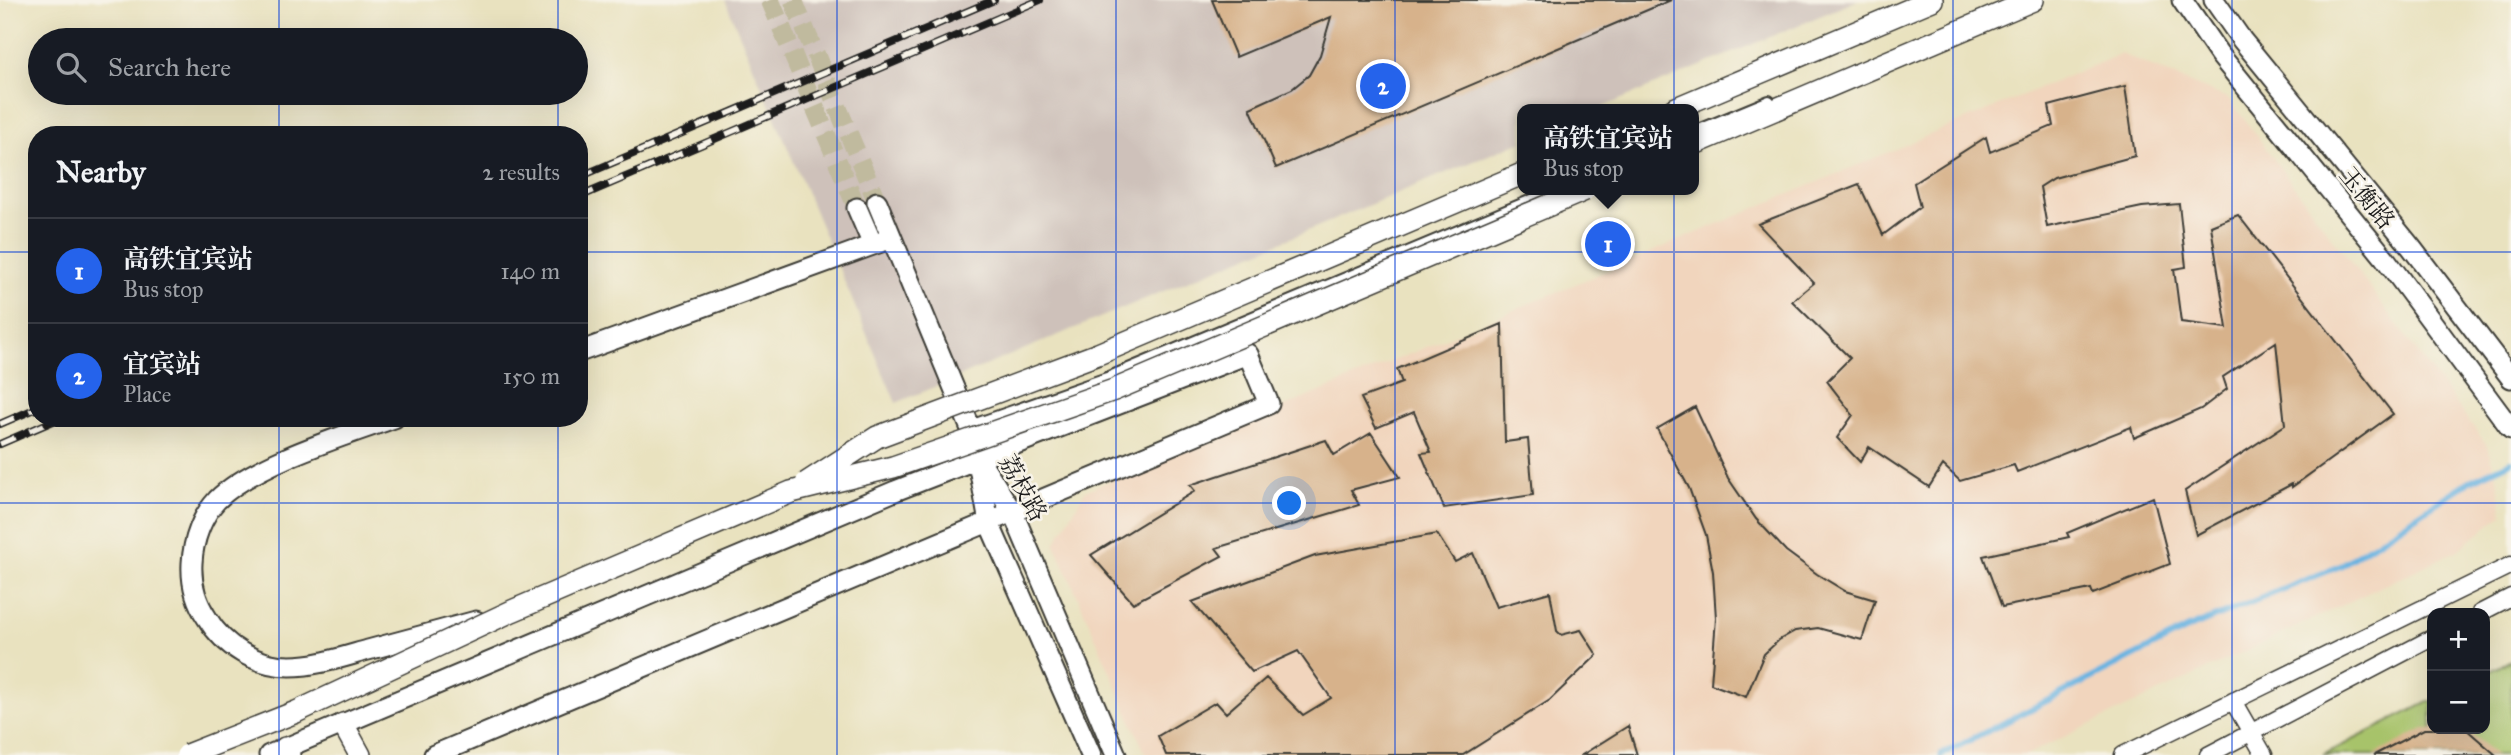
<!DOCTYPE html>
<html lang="en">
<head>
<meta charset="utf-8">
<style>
	:root { --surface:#171b24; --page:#242831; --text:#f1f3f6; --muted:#9ea1a6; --line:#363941; --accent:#2563eb }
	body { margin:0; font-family:"IM FELL Great Primer","Noto Serif SC",serif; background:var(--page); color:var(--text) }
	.controls { position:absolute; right:21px; bottom:21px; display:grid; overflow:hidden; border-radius:14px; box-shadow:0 7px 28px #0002 }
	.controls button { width:63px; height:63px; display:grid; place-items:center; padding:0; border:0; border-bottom:2px solid var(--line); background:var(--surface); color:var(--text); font:35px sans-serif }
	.you { position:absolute; left:1290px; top:504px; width:24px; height:24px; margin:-18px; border:5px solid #fff; border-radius:50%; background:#1a73e8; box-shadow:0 0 0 10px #1a73e833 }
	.badge { display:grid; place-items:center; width:46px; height:46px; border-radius:50%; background:var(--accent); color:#fff; font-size:23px; font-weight:700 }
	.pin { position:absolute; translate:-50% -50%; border:4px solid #fff; box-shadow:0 2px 7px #0006 }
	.popup { position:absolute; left:1517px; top:104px; width:182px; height:91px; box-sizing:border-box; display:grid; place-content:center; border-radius:14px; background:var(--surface); filter:drop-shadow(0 2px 5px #0005); font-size:23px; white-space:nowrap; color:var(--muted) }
	.popup b { font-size:26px; color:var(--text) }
	.popup::after { content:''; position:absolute; left:50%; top:100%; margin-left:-14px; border:14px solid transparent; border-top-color:var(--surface) }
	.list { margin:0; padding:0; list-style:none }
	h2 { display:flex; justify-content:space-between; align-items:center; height:91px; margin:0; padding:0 28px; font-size:30px }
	h2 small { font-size:23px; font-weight:400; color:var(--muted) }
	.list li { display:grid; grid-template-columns:46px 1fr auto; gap:21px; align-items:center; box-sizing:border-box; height:105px; padding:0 28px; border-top:2px solid var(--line) }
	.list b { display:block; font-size:26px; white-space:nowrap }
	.list p { margin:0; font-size:23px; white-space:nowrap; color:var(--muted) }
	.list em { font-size:23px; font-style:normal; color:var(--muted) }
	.icon { flex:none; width:38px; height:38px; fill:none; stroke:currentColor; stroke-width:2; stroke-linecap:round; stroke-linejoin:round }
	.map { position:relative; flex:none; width:2511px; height:755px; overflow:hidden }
	.search { position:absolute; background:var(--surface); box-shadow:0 7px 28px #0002; left:28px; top:28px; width:560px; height:77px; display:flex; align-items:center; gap:18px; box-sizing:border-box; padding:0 24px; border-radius:38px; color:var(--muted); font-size:26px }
	.panel { position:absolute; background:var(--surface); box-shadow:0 7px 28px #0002; left:28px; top:126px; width:560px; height:301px; border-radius:28px }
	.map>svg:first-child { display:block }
	.built { fill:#f1d5bd }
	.industrial { fill:#cec1ba }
	.green { fill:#a7c36a; stroke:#627043; stroke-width:2 }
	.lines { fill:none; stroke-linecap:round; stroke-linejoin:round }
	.stream { stroke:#69b3e1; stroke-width:6 }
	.building { fill:#d7b28b }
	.tertiary-tunnel { stroke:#c0ba9e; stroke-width:19; stroke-dasharray:19 10; stroke-linecap:butt }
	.pedestrian-casing { stroke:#3b3a34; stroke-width:14 }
	.minor-casing { stroke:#3b3a34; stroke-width:19 }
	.tertiary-casing { stroke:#3b3a34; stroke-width:23 }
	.secondary-casing { stroke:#3b3a34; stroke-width:24 }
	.pedestrian { stroke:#fff; stroke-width:10 }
	.minor { stroke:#fff; stroke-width:16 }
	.tertiary { stroke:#fff; stroke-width:19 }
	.secondary { stroke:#fff; stroke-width:21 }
	.rail-casing { stroke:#1c1c1c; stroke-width:8 }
	.rail { stroke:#f7f3e8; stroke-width:5; stroke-dasharray:16; stroke-linecap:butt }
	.secondary-bridge-casing { stroke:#3b3a34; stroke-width:24; stroke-linecap:butt }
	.secondary-bridge { stroke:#fff; stroke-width:21 }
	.grid { fill:none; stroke:#1d4ed8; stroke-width:2; stroke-opacity:0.55 }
	.labels { text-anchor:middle; stroke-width:5; stroke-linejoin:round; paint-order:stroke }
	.street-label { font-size:24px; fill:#1c1c1c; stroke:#f7f3e8 }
</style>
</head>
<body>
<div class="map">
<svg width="2511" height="755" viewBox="0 0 2511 755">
	<rect width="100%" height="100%" fill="#f7f3e8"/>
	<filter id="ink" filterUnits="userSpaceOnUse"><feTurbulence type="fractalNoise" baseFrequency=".0143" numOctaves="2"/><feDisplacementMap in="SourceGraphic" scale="14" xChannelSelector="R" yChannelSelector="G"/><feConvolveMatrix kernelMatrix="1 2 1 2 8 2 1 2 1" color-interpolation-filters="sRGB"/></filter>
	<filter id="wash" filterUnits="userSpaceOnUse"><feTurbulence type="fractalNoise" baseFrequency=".00686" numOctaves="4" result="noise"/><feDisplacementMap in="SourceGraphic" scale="28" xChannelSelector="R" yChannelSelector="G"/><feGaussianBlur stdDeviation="1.57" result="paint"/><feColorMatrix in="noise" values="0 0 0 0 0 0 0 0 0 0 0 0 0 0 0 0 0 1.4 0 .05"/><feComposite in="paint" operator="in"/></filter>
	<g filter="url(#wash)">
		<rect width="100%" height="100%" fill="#e9e2bf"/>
		<path class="built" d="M2121,54L2229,99L2486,444L2497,477L2503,514L2458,550L2026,755H1146L1055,544L1085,491Z"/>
		<path class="industrial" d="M725,0H1858L1598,109H1522V141L896,403Z"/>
		<path class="green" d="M2511,660V755H2323L2432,700V729H2485V674Z"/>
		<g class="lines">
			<path class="stream" d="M1941,755L2189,628L2340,566L2470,481L2511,462"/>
		</g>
		<g id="blocks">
			<path class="building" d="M1212,0H1671L1276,168L1250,108L1292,89L1309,75L1320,55L1331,17L1236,57Z
				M2125,86L2135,156L2054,178L2040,187L2047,227L2142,207L2179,204L2186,267L2174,269L2181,322L2227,328L2211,226L2238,215L2393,414L2292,487V484L2196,535L2185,491L2285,425L2276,342L2223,377L2227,389L2201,409L2134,438L2131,427L2017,472L2014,465L1960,481L1943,465L1929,487L1869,447L1860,462L1837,438L1853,415L1827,381L1850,358L1792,301L1814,283L1758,224L1859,184L1883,235L1920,207L1914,183L1986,137L1990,152L2053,126L2049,106Z
				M1502,324L1505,442L1528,439L1533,495L1444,508L1421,453L1431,452L1414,412L1376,428L1361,398L1402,383L1397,369Z
				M1695,407L1728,478L1756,519L1786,551L1817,574L1845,591L1875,600L1862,640L1818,628L1795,631L1779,640L1764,654L1746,697L1711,684L1716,618L1713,572L1706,535L1689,488L1657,429Z
				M1371,433L1400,477L1351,490L1359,505L1216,548L1222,556L1133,603L1091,555L1195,491L1190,485L1326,440L1334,455Z
				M2153,497L2170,564L2093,594L2091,589L2002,607L1983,556L2069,537L2067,533Z
				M1437,534L1455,562L1473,553L1496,607L1550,592L1557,631L1561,635L1581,630L1597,655L1550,700L1463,755H1166L1158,736L1216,702L1226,713L1266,678L1303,715L1331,698L1298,651L1252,672L1192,602L1315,556Z
				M1628,726L1637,755H1582Z
				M2424,729H2466L2496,755H2374Z"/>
		</g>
	</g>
	<g filter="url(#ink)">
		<use href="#blocks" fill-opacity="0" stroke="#3b3a34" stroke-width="2"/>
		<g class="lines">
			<path class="tertiary-tunnel" d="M770,0L857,208
				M793,0L877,202"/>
			<defs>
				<path id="pedestrian" d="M1694,132L1769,101
					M970,426L1107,378L1556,190"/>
				<path id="minor" d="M2480,613L2511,597
					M2233,701L2264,755
					M2123,755L2511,565
					M2208,755L2432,638"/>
				<path id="tertiary" d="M2182,0L2219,54L2384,257L2511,429
					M2214,0L2242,40L2411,247L2511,378
					M877,202L973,434L989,523L1091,755
					M857,208L873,245
					M579,352L892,238
					M394,418C344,436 254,463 217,500C202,516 193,540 192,563C191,582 196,602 207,618C224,647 257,666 290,666C317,666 343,657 368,650C404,640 440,631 476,621
					M983,465L1013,513L1116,755
					M269,755L895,491L1248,354L1269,404L434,755"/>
				<path id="secondary" d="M1674,109L1932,0
					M1694,144L2033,0
					M343,724L360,755
					M285,748L289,755"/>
			</defs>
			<use href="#pedestrian" class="pedestrian-casing"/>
			<use href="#minor" class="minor-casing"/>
			<use href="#tertiary" class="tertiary-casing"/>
			<use href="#secondary" class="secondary-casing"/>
			<use href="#pedestrian" class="pedestrian"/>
			<use href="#minor" class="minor"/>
			<use href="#tertiary" class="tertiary"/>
			<use href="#secondary" class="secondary"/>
			<defs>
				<path id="rail" d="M579,177L994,0
					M579,197L1040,0
					M0,424L37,408
					M0,444L60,418"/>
			</defs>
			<use href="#rail" class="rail-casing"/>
			<use href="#rail" class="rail"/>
			<defs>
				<path id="secondary-bridge" d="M806,483L877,437L1098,354L1522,174
					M187,755L296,712L512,611L791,492L893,467L1114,390L1585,190"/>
			</defs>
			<use href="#secondary-bridge" class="secondary-bridge-casing"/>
			<use href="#secondary-bridge" class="secondary-bridge"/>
		</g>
	</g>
	<path class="grid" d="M279,0V40M558,0V40M837,0V755M1116,0V755M1395,0V755M1674,0V755M1953,0V755M2232,0V755M279,93V135M558,93V135M0,252H37M579,252H2511M279,418V755M558,418V755M0,503H2511"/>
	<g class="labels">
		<g class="street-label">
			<text transform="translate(2367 198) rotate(51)" y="8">玉衡路</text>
			<text transform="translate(1023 488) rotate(61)" y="8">荔枝路</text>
		</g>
	</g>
</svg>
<div class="controls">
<button>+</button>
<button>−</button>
</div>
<div class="you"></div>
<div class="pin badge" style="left:1608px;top:244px">1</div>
<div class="popup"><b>高铁宜宾站</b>Bus stop</div>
<div class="pin badge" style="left:1383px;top:86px">2</div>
<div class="search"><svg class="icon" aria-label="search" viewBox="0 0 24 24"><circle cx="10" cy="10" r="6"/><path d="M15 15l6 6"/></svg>Search here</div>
<section class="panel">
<h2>Nearby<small>2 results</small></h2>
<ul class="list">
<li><span class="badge">1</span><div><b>高铁宜宾站</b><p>Bus stop</p></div><em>140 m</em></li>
<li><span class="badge">2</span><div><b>宜宾站</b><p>Place</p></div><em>150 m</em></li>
</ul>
</section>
</div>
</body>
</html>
